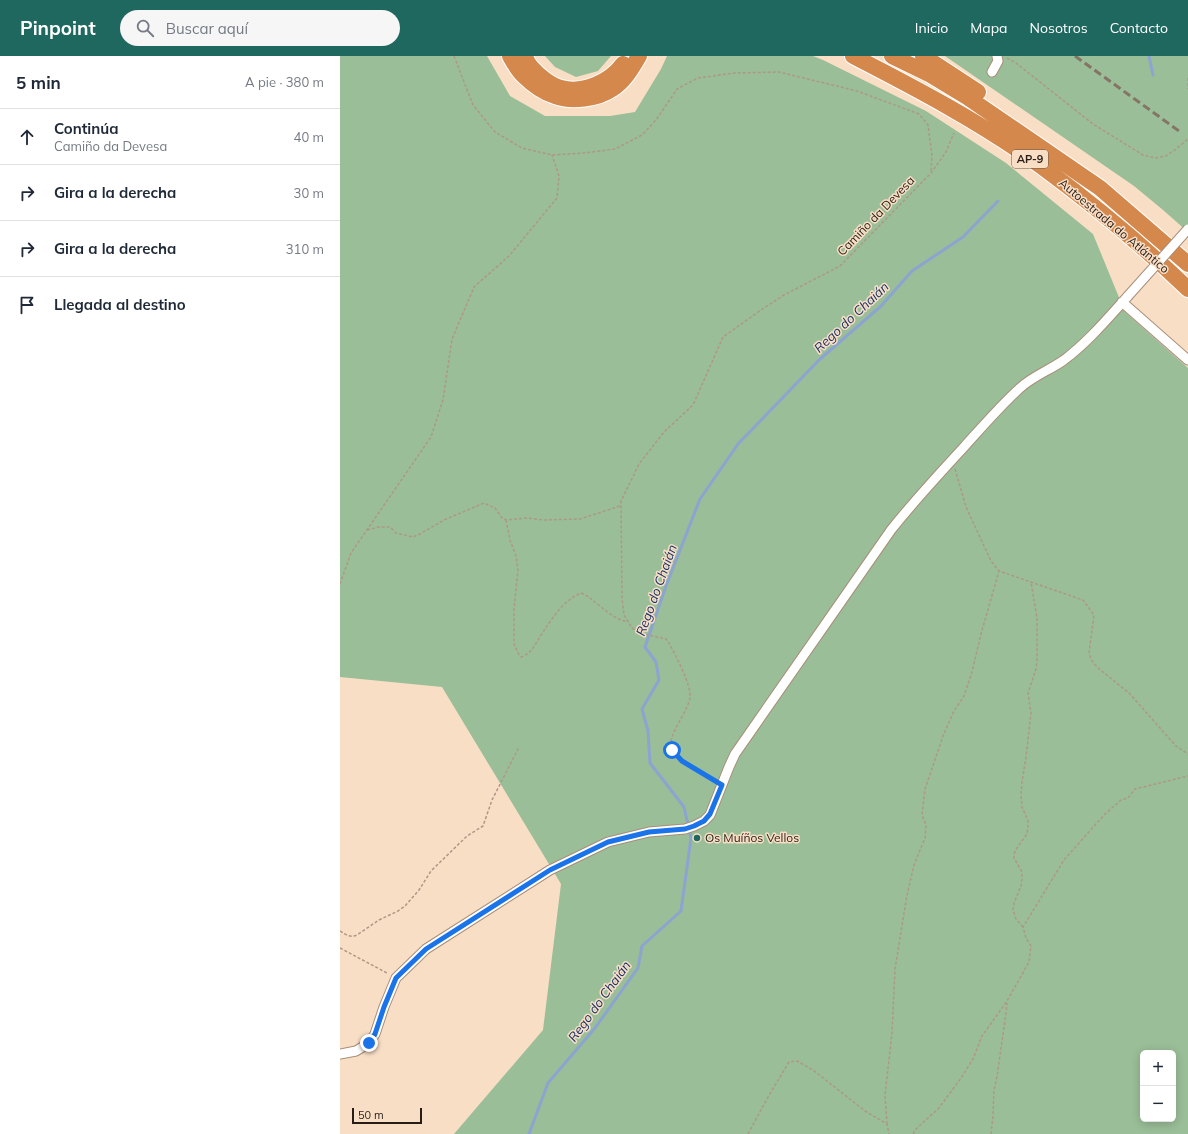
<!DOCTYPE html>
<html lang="es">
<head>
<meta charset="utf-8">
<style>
	:root { --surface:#fff; --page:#f6f6f7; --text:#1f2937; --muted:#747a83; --line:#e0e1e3; --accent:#1f685f }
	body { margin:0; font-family:Mulish,sans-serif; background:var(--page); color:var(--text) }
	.controls { position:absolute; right:12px; bottom:12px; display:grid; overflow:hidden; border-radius:6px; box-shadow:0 2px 10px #0003 }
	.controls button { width:36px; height:36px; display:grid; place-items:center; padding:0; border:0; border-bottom:1px solid var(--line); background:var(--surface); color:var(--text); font:20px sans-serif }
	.scale { position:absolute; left:12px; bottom:10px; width:70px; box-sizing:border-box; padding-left:4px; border:2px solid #271d15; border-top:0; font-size:11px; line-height:14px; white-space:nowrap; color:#271d15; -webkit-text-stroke:3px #f9dec6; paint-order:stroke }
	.stop { position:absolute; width:12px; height:12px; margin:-9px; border:3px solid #1a73e8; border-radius:50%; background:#fff }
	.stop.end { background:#1a73e8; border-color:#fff; box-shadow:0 1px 4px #0008 }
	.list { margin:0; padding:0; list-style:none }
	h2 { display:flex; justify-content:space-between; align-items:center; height:52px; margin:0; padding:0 16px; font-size:17px }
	h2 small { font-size:13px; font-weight:400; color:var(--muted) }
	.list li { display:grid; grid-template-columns:26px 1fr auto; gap:12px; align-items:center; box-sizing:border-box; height:56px; padding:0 16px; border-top:1px solid var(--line) }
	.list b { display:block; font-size:15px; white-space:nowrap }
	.list p { margin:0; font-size:13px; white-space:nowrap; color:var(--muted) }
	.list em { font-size:13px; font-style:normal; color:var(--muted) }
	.icon { flex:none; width:22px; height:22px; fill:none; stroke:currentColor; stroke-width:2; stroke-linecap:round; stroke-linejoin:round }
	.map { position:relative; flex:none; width:848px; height:1078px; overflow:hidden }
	header { display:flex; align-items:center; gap:24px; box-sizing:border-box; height:56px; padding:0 20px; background:var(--accent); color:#fff }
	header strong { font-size:19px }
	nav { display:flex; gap:22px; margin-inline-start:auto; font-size:14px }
	.search { width:280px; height:36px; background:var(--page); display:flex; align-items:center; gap:10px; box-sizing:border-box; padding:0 14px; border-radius:22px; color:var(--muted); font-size:15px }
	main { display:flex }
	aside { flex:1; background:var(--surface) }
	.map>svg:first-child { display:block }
	.green { fill:#9abe98; fill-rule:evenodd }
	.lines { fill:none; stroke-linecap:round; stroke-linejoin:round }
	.stream { stroke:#8ca4d0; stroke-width:3 }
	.minor-casing { stroke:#a88e78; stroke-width:11 }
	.motorway-casing { stroke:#fff; stroke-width:18 }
	.path { stroke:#ad9886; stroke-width:1.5; stroke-dasharray:3 2; stroke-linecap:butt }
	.minor { stroke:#fff; stroke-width:9 }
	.motorway { stroke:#d4884c; stroke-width:16 }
	.rail { stroke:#867465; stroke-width:3; stroke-dasharray:8 4; stroke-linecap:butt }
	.minor-bridge-casing { stroke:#a88e78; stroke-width:11; stroke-linecap:butt }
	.minor-bridge { stroke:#fff; stroke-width:9 }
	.route { stroke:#1a73e8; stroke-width:5 }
	.poi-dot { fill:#1f685f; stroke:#f9dec6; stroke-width:1.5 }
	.labels { text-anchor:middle; stroke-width:3; stroke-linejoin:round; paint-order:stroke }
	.shield { fill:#f9dec6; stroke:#66574a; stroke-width:1 }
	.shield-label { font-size:11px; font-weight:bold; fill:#271d15 }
	.street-label { font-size:12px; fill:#271d15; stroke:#f9dec6 }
	.poi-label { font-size:12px; fill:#271d15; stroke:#f9dec6; text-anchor:start }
	.water-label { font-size:13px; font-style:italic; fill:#173268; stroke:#f9dec6 }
</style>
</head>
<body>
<header>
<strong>Pinpoint</strong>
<div class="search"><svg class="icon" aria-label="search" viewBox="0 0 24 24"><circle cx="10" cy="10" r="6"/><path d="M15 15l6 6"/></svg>Buscar aquí</div>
<nav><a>Inicio</a><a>Mapa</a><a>Nosotros</a><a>Contacto</a></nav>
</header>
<main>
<aside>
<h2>5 min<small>A pie · 380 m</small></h2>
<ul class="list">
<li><svg class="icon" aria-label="ahead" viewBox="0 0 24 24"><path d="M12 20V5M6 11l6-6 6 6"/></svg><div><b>Continúa</b><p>Camiño da Devesa</p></div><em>40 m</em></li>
<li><svg class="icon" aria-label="right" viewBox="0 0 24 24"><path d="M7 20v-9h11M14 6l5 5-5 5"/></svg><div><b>Gira a la derecha</b></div><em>30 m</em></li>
<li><svg class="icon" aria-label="right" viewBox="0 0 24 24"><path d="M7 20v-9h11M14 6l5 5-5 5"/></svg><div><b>Gira a la derecha</b></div><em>310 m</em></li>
<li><svg class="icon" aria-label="arrive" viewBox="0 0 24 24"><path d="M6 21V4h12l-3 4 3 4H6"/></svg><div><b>Llegada al destino</b></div></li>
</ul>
</aside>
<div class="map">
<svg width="848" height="1078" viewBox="0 0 848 1078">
	<rect width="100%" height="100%" fill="#f9dec6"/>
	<path class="green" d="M0,0H147L170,40L205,60H270L295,56L321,13L327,0H473L483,4L586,55L666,107L753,178L785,256L848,312V1078H114L203,974L221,828L102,631L0,621ZM803,997H833V1063H803Z
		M205,0H271L258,15L236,21L215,11Z
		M605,0H848V176L823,154L794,130Z"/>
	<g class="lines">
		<path class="stream" d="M809,0L813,19
			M189,1078L208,1027L255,972L298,912L302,890L341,855L351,782L344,751L310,707L308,675L302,653L319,624L316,606L305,591L326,530L360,443L398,388L479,304L541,250L572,215L623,181L658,145"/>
		<defs>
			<path id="minor" d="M652,16L658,5L657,0
				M782,246L848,304
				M0,998L16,995L29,987L35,978L44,951L56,922L86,893L210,814L268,786L309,776L345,773L354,770L364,765L370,759L389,711L395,698L551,474C574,445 599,418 624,391C642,371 660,350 680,332C693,320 710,314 724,304C748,286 768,262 788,240"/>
			<path id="motorway" d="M170,0C174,7 178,15 184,20C193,29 203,36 215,40C231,46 258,43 272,33C284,26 292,12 299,0
				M185,0C186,3 188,8 191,11C198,19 210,29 221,32C243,38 270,26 283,8
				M513,0C577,33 642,67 701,110C753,148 802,189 848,233
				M552,0L589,18L627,41L760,132L848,208
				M583,0L638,36"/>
		</defs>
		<use href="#minor" class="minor-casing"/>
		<use href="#motorway" class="motorway-casing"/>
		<path class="path" d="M114,0L133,49L155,76L182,92L212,99L244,97L275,93L302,79L316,64L337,33L358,22L394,17L439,16L517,35L579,58L588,69L592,100L591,117
			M667,2L676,7L753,68L803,99L815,102L826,100L836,93L848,83
			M848,22V33
			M615,413L626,451L651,505L659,515L743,544L754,559L749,597L752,605L758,612L789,637L836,690L848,698
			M166,464L170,484L176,500L178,514L174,553V588L178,597L181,601C193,597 196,586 203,576C213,561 224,544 241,537C249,540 253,545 260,550C268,557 278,564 288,566
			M27,474L39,471H50L56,477L73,481L80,478L104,464L144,447L155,452L162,462L166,464L187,462L204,464L240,463L280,450
			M0,528L11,497L91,381L103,344L112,283L134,231L169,200L217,142L219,120L212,99
			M374,724C361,716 325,700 332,681C336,669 347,655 350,642C352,630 335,598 329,587L326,583L300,577L292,572L284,559L282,542L281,445L299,408L324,376L353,349L383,281L421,254L444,239L500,210L591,117L606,96L614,77
			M683,871L676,863L673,854L674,847L681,830L682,823V816L674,802V798L677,792L687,778L688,771V765L682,751L681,739L682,726L686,701L691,657L688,637L696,613L697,604V562L691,526
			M0,875C6,879 10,882 17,879L39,864L58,855L65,850L79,834L91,815L127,780L143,770L152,744L179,691
			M0,892L47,917
			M547,1068L545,1039L552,977L555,913L567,839L574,809L585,782L586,769L582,759L585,733L603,680L614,655L624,640L632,616L641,578L659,515
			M408,1078L428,1041L449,1006L457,1005L473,1014L525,1055L547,1068L549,1078
			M573,1078L576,1073L599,1052L621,1022L633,1003L642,980L667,945L689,906L691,890L686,882L683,871L724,804L764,759L781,744L788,742L795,733L848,720
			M651,1078L653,1060L654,1034L657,1021L666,957L667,947"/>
		<use href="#minor" class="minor"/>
		<use href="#motorway" class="motorway"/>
		<path class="rail" d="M735,0L839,75"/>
		<defs>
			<path id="minor-bridge" d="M788,240L848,173"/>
		</defs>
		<use href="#minor-bridge" class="minor-bridge-casing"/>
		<use href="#minor-bridge" class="minor-bridge"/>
	</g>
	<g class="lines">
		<path class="route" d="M29,987L35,978L44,951L56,922L86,893L210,814L268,786L309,776L345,773L354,770L364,765L370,758L382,729L342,705L332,694"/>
	</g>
	<circle class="poi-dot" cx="357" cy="782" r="4"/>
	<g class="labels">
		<rect class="shield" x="672" y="94" width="36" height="18" rx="3"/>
		<g class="shield-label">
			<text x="690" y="107">AP-9</text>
		</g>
		<g class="street-label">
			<text transform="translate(536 160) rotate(-46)" y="4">Camiño da Devesa</text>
			<text transform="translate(774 170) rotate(40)" y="4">Autoestrada do Atlántico</text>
		</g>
		<g class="poi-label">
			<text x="365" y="786">Os Muíños Vellos</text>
		</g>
		<g class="water-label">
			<text transform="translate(511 261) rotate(-43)" y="5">Rego do Chaián</text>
			<text transform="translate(316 534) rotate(-70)" y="5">Rego do Chaián</text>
			<text transform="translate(259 945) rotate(-54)" y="5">Rego do Chaián</text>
		</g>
	</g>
</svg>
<div class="controls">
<button>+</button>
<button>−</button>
</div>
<div class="scale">50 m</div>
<div class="stop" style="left:332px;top:694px"></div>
<div class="stop end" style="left:29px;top:987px"></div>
</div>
</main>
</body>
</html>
